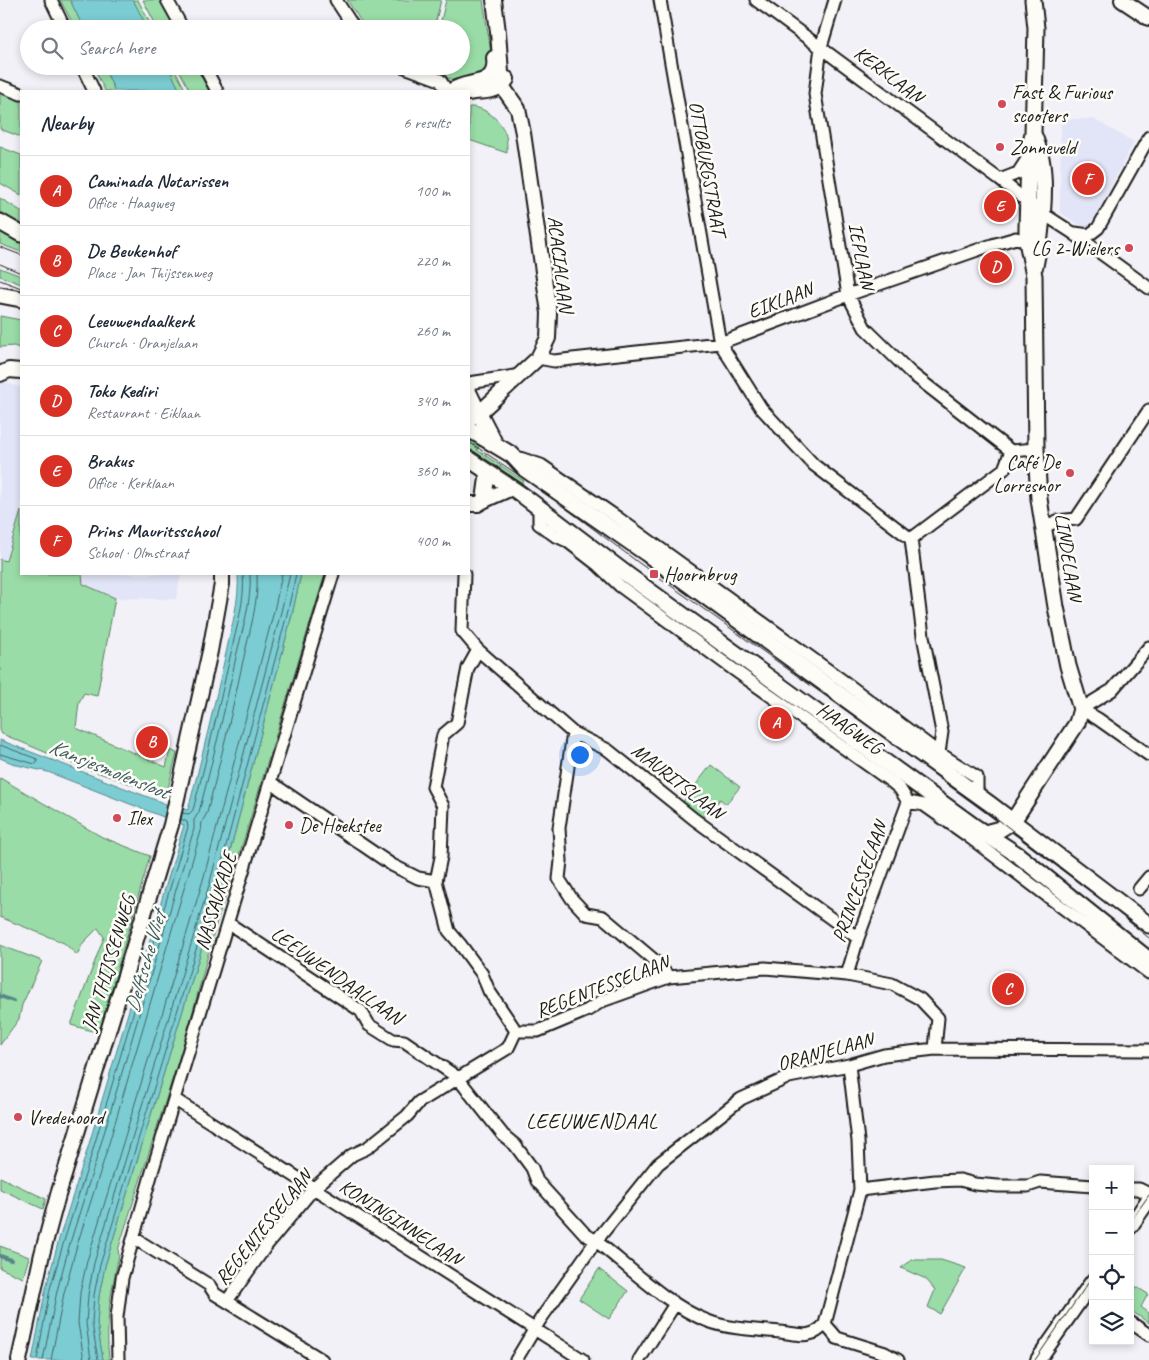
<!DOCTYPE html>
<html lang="en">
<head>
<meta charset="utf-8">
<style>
	:root { --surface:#fff; --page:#f2f2f3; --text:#1f2937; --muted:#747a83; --line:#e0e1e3; --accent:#d93025 }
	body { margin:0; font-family:Caveat,sans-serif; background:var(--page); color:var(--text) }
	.controls { position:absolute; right:15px; bottom:15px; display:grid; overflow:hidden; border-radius:0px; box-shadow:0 2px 8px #0003 }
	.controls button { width:45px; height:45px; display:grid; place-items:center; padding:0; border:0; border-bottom:1px solid var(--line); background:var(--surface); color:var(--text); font:25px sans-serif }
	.you { position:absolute; left:579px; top:754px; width:18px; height:18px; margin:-12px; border:4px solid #fff; border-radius:50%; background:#1a73e8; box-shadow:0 0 0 8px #1a73e833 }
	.badge { display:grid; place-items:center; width:32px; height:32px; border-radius:50%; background:var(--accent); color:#fff; font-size:16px; font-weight:700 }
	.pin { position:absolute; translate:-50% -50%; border:2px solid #fff; box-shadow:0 1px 5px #0006 }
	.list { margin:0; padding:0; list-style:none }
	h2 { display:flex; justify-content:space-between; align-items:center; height:65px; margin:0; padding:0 20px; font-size:21px }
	h2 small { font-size:16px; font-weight:400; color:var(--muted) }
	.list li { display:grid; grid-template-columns:32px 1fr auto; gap:15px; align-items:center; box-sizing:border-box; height:70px; padding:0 20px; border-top:1px solid var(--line) }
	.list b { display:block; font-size:19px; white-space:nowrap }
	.list p { margin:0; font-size:16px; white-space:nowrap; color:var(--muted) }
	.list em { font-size:16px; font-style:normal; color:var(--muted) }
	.icon { flex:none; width:28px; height:28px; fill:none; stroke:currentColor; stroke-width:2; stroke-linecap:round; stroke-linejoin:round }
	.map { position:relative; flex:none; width:1149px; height:1360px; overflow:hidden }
	.search { position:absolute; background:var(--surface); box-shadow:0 2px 8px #0003; left:20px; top:20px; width:450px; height:55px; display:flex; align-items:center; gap:12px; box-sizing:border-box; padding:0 18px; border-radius:28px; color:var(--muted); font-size:19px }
	.panel { position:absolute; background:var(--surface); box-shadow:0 2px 8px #0003; left:20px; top:90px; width:450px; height:485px; border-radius:0px }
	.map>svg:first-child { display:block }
	.built { fill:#e2e4f7 }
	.green { fill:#9adca7; stroke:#5b7c62 }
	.water { fill:#7ccdd3; stroke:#56868a }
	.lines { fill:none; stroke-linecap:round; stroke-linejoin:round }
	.shore { stroke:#426365; stroke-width:1 }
	.stream { stroke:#56868a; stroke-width:4 }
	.minor-casing { stroke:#1c1c1c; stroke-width:15 }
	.tertiary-casing { stroke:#1c1c1c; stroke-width:18 }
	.secondary-casing { stroke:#1c1c1c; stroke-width:19 }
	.minor { stroke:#fdfcf7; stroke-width:11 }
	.tertiary { stroke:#fdfcf7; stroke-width:14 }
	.secondary { stroke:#fdfcf7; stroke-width:15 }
	.tram { stroke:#1c1c1c; stroke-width:1 }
	.poi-dot { fill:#d1495b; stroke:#fdfcf7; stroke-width:2 }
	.labels { text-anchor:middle; stroke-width:5; stroke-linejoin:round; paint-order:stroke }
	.street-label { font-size:20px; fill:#1c1c1c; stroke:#fdfcf7 }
	.poi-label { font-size:20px; fill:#1c1c1c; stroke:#fdfcf7; text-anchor:start }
	.water-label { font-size:21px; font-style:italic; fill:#3e5a5c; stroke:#fdfcf7 }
	.neighbourhood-label { font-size:21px; letter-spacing:1px; fill:#1c1c1c; stroke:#fdfcf7 }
</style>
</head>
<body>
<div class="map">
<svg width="1149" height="1360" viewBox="0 0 1149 1360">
	<rect width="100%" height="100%" fill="#f1f1f7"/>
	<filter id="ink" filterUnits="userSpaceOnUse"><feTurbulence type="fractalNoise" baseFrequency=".02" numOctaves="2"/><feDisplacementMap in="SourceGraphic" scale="10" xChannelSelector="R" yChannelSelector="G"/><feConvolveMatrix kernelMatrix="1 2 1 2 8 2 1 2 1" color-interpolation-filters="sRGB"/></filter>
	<g filter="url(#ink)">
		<path class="built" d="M1061,119H1093L1134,142L1092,222L1086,227L1078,224L1060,212Z
			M0,380L21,388V511L6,562L0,559Z
			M82,574H181L176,599L115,598L83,584Z"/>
		<path class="green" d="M60,0H70L84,29H76Z
			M133,0H138L153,29H148Z
			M143,0H161L176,29H158Z
			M347,0H441L434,29H366Z
			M446,0H483L492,60L485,74L457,82L428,69V66H461V29H439Z
			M93,66H103L115,91H105Z
			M168,66H173L186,91H180Z
			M177,66H196L209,91H190Z
			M0,91L21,99V137L0,129Z
			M469,107C485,106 502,121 506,136C507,141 507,147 507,153L469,140Z
			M0,147L21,155V195L0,183Z
			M0,198L21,211V225L0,213Z
			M0,231L21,243V252L0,244Z
			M0,268L21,276V284L0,276Z
			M0,316L21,320V349L14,346L0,347Z
			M469,434L476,438L480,445L477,450L524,481L519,488L469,453Z
			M21,511V574H82L83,584L115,598L97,696L84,693L79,702L76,728L166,767L170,750L177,753L166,796L73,764L0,733V559L6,561Z
			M301,574H325L242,846L215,928L188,1030L118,1250L119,1255C111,1292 105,1322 109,1360H103L97,1323L99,1296L105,1266L221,885L292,615Z
			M711,765L740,787L726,804L720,799L713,809L710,808L702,818L682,803Z
			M0,778L102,837L150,856L99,1033L71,1025L104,937L98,928L83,943L77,955L64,943L0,917Z
			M0,945L42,961L22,1005L19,1019L0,1045Z
			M0,1177L46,1199L43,1209L0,1189Z
			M0,1246L29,1257L23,1278L0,1268Z
			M912,1260H941L966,1268L940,1314L928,1307L935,1290L926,1279L901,1268Z
			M599,1269L628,1291L609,1319L579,1299Z
			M1130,1283L1148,1294L1141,1307L1149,1313V1323L1130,1310Z"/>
		<path class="water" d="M70,0H133L148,29H84Z
			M103,66H168L180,91H115Z
			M238,574H301L292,615L221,885L105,1266L99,1296L97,1323L103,1360H32L46,1288L59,1239L86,1154L184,825L48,772L17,765L0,758V740L166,804L188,810C202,758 214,706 226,653C231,628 240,600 238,574Z"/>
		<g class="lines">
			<path class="shore" d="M0,745L37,759L38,762L35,764L0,754
				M182,813L189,814L193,810C207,758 219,706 231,653C236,628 246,599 243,574
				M37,1360L50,1289L64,1241L91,1156L188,827L187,822L181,819
				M43,1360L57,1291L70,1243L97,1157L194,829V820L199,812C213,760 225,709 236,657C242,631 252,601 250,574
				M51,1360L64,1293L77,1245L104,1160L201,831L202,822L207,813C220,763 232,712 243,661C249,633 259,602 257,574
				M84,1360L78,1323L80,1293L87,1261L203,880L274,611L282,574
				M91,1360L86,1323L88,1295L94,1263L210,882L281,612L290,574
				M98,1360L92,1323L94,1295L100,1265L216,884L287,614L296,574"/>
			<path class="stream" d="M0,996L13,1001
				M0,1256L11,1260"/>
			<defs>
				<path id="minor" d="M51,0L65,29
					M167,0L183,29
					M336,0L355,29
					M660,0L720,343L761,408L814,465L911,539L923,636L942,732L939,753
					M756,0L1000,180L1042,213L1073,233L1149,288
					M835,0L821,47L815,94L848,295L865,328L911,373L1011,451
					M82,66L94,91
					M204,66L217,91
					M402,66L440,80L447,91
					M0,86L21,94
					M1000,180L1018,173L1029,156
					M1075,233L1089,235L1098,228L1149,137
					M538,358L554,361L720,343L848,295L992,245L1016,238L1027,241
					M469,383L521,375
					M1011,451L1036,449
					M514,456L541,465L618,518L846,683L939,753L977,777V795
					M539,508V524L554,535L567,541L598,565L620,586L733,669L893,783L900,789L908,802L924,805L968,836L1149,973
					M1044,527L1057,521L1076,519L1149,410
					M911,539L1004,469L1011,451
					M464,574L462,631L478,650L468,668L457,723L443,735L433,787L443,806L441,857L436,881L449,931L460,944L482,974L489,991L516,1031
					M1149,647L1112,690L1081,709L1098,719L1149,755
					M478,650L573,733L608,750L694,819L858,938
					M573,733L559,828L561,861L559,879L572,899L586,914L603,917L654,960L669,977
					M270,782L392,865L418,878L436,881
					M1139,889L1149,877
					M228,923L361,1011L369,1025L393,1040L404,1041L457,1077L503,1135L515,1145L532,1168L537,1181L585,1234L596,1241C628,1266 671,1308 708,1321C728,1329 758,1330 780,1332C798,1334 812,1340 825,1324L837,1338L885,1353L898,1360
					M847,975L858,938L908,802
					M174,1099L583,1360
					M1130,1189H1139L1149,1194
					M860,1190L935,1181L960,1180L975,1184L998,1186H1028L1040,1182L1093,1186
					M134,1238L209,1285L215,1294L322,1360
					M227,1301L266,1246L314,1188L352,1155L367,1148L407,1116L419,1102L508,1048L516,1031H538L588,1010L602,1001L669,977L765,968L847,975L892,984L920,999L938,1018L935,1049
					M1130,1322L1149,1335
					M825,1324L860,1190L858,1141L849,1065
					M118,1360L117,1317L122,1278L152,1172L333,574
					M516,1360L540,1320L596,1241L658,1164L741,1099L789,1077L849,1065L884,1055L935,1049L1149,1050
					M639,1360L675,1304"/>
				<path id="tertiary" d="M1122,0L1149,18
					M451,91C468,78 498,89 494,58
					M469,93C484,90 497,94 507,79
					M0,374L9,370L21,371
					M469,392L479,413
					M469,419L479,413L538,358L548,338L549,313L523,133L518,109L502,86L498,32L494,0
					M484,500L487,478L486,471
					M469,504H478C487,498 501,493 512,488
					M1130,1227L1149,1199
					M19,1360L42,1254L58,1195L171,825L210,651L222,584V574
					M1038,1360L1093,1281"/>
				<path id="secondary" d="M1034,136C1037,143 1039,151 1041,158C1047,189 1041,236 1035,266
					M0,222L21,234
					M0,295L21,299
					M479,413L495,444
					M469,429L512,455L525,469L646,553L991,805L1149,925
					M469,459L517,491L629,576L975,827L1018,855L1149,960
					M985,833L1000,829L1013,821L1077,723L1081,709L1068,666L1056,607L1039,499L1036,449L1034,276L1027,241V228L1029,156L1033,132L1035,68L1036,28L1033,0"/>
			</defs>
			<use href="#minor" class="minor-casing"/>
			<use href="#tertiary" class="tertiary-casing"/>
			<use href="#secondary" class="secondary-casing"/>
			<use href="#minor" class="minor"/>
			<use href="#tertiary" class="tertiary"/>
			<use href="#secondary" class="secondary"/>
			<path class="tram" d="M0,247L21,255
				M0,264L21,273
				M0,280L21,288
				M469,442L547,494L639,563L987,811L1090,890L1149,938
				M473,453L527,489
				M1130,1222L1149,1195
				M1035,1360L1093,1276"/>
		</g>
	</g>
	<g class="poi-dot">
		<circle cx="1002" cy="104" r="5"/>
		<circle cx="1000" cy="147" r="5"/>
		<circle cx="1129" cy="248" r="5"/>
		<circle cx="1070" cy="473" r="5"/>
		<rect x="649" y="569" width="10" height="10" rx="2.5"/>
		<circle cx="117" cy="818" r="5"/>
		<circle cx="289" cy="825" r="5"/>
		<circle cx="18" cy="1117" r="5"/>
	</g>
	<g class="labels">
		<g class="street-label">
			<text transform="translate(889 74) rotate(37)" y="7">KERKLAAN</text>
			<text transform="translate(708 168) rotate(80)" y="7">OTTOBURGSTRAAT</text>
			<text transform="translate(862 256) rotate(79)" y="7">IEPLAAN</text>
			<text transform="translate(561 264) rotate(83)" y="7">ACACIALAAN</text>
			<text transform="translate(780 300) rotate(-21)" y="7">EIKLAAN</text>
			<text transform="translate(1069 557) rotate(81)" y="7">LINDELAAN</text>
			<text transform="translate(850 728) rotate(35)" y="7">HAAGWEG</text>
			<text transform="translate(678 781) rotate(38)" y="7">MAURITSLAAN</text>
			<text transform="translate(859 882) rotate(-70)" y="7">PRINCESSELAAN</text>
			<text transform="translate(215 901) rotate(-73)" y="7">NASSAUKADE</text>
			<text transform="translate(108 963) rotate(-73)" y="7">JAN THIJSSENWEG</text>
			<text transform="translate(337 975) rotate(35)" y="7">LEEUWENDAALLAAN</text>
			<text transform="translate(602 986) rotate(-21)" y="7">REGENTESSELAAN</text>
			<text transform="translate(825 1051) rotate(-15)" y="7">ORANJELAAN</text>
			<text transform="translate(401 1222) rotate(33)" y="7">KONINGINNELAAN</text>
			<text transform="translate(263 1227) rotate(-51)" y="7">REGENTESSELAAN</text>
		</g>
		<g class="poi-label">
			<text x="1012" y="99">Fast &amp; Furious<tspan x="1012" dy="23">scooters</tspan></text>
			<text x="1010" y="154">Zonneveld</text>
			<text x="1119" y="255" text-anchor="end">LG 2-Wielers</text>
			<text x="1060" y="469" text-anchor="end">Café De<tspan x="1060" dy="23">Lorresnor</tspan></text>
			<text x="664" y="581">Hoornbrug</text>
			<text x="127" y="825">Ilex</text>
			<text x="299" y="832">De Hoekstee</text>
			<text x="28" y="1124">Vredenoord</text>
		</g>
		<g class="water-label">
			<text transform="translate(109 769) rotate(22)" y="7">Kansjesmolensloot</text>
			<text transform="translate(145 962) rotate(-74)" y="7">Delftsche Vliet</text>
		</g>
		<g class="neighbourhood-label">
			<text x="592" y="1128">LEEUWENDAAL</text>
		</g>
	</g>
</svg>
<div class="controls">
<button>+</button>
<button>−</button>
<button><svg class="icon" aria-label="locate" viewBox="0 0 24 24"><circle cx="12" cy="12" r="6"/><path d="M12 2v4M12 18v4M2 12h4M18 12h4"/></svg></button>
<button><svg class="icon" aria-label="layers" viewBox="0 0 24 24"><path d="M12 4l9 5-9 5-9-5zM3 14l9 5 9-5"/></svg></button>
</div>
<div class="you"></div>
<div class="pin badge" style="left:776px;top:723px">A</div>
<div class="pin badge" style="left:152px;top:742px">B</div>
<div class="pin badge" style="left:1008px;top:989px">C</div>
<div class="pin badge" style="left:996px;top:267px">D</div>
<div class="pin badge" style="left:1000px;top:206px">E</div>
<div class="pin badge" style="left:1088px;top:179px">F</div>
<div class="search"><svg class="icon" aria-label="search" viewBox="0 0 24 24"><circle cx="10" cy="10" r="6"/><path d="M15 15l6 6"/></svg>Search here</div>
<section class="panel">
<h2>Nearby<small>6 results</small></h2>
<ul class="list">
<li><span class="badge">A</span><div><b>Caminada Notarissen</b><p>Office · Haagweg</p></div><em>100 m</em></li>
<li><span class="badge">B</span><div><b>De Beukenhof</b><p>Place · Jan Thijssenweg</p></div><em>220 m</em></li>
<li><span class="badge">C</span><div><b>Leeuwendaalkerk</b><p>Church · Oranjelaan</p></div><em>260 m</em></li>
<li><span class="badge">D</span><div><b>Toko Kediri</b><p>Restaurant · Eiklaan</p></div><em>340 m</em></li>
<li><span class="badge">E</span><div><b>Brakus</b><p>Office · Kerklaan</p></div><em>360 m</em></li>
<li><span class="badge">F</span><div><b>Prins Mauritsschool</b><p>School · Olmstraat</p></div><em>400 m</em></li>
</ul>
</section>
</div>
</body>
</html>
